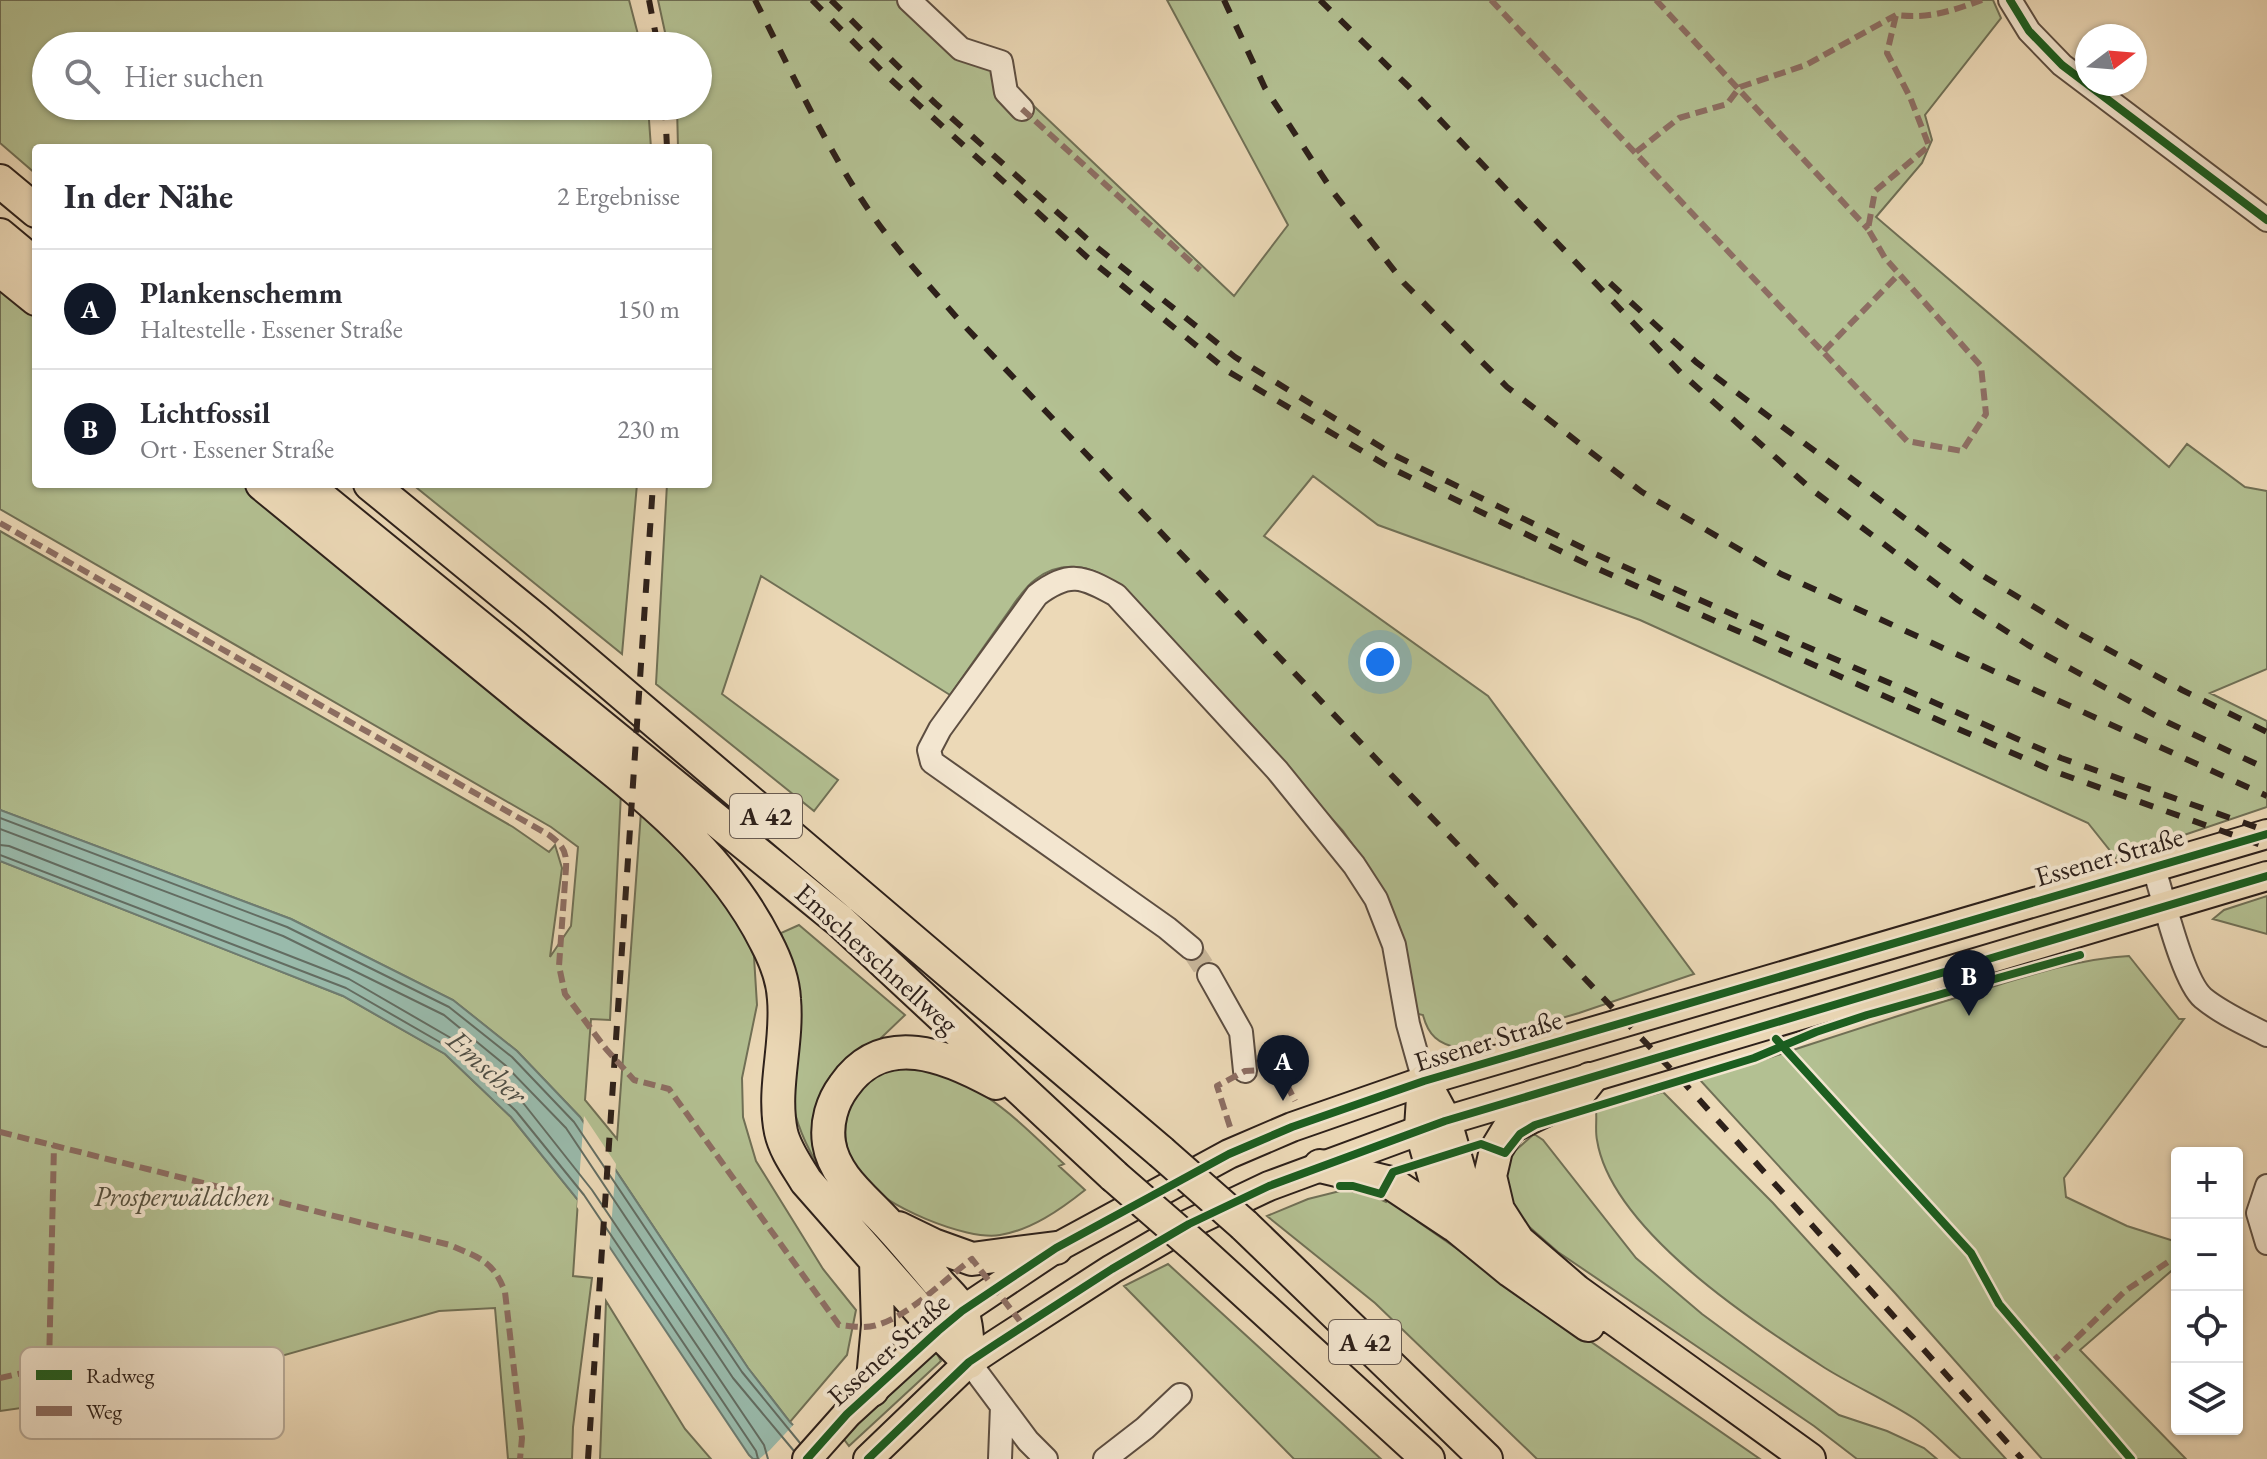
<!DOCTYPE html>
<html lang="de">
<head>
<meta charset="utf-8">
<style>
	:root { --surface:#fff; --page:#f7f7f7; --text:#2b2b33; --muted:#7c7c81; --line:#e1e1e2; --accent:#111827 }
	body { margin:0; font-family:"EB Garamond",serif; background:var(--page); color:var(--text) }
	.controls { position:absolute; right:24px; bottom:24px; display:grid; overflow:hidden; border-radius:8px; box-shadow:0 2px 6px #0004 }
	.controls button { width:72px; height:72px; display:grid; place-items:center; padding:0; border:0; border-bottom:2px solid var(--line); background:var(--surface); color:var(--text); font:40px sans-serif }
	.compass { position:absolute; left:2075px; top:24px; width:72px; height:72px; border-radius:50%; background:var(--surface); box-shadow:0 2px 6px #0004; rotate:74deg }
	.you { position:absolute; left:1380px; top:662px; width:28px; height:28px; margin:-20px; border:6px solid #fff; border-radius:50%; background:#1a73e8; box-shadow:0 0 0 12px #1a73e833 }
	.badge { display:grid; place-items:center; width:52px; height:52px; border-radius:50%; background:var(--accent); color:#fff; font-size:26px; font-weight:700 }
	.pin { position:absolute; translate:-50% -66px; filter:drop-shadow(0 2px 4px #0008) }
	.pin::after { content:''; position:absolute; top:42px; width:28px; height:24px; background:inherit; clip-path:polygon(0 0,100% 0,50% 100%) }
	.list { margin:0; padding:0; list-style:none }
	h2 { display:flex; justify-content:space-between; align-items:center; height:104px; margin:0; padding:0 32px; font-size:34px }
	h2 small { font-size:26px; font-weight:400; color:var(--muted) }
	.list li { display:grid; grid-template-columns:52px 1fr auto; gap:24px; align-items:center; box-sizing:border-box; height:120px; padding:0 32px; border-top:2px solid var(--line) }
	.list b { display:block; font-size:30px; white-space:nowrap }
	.list p { margin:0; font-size:26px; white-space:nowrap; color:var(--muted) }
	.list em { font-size:26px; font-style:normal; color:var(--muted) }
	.icon { flex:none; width:44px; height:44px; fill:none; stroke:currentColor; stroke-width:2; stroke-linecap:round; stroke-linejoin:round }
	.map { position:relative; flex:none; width:2267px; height:1459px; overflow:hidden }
	.search { position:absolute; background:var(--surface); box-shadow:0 2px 6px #0004; left:32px; top:32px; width:680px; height:88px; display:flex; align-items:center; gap:20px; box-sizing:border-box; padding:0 28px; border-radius:44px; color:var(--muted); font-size:30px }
	.panel { position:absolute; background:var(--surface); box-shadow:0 2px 6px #0004; left:32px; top:144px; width:680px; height:344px; border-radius:8px }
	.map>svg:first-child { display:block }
	.green { fill:#b3c092; stroke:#707056; stroke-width:2 }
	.water { fill:#99baab; stroke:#6e7c71; stroke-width:2 }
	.pier { fill:#ecd9b7 }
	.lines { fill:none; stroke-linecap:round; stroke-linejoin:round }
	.shore { stroke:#636d62; stroke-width:2 }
	.minor-tunnel { stroke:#c6b498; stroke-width:22; stroke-dasharray:22 11; stroke-linecap:butt }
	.minor-casing { stroke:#5d4e41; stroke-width:26 }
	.major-casing { stroke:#2d201a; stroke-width:32 }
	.highway-casing { stroke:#2d201a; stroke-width:36 }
	.minor { stroke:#f3e6d0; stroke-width:22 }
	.major { stroke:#ecd9b7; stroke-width:28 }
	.highway { stroke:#ecd9b7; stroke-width:32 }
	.rail { stroke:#2d201a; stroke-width:6; stroke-dasharray:14 14; stroke-linecap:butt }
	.highway-bridge-casing { stroke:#2d201a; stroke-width:36; stroke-linecap:butt }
	.highway-bridge { stroke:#ecd9b7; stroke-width:32 }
	.quiet { stroke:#8d6e63; stroke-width:6; stroke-dasharray:12 6; stroke-linecap:butt }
	.cycleway-casing { stroke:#f3e6d0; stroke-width:13 }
	.cycleway { stroke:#1b5e20; stroke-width:8 }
	.labels { text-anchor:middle; stroke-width:8; stroke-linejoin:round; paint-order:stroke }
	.shield { fill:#f3e6d0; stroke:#685b51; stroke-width:2 }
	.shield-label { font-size:26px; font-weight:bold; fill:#2d201a }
	.street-label { font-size:28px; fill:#2d201a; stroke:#f3e6d0 }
	.park-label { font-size:28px; font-style:italic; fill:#55503e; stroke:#f3e6d0 }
	.water-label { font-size:30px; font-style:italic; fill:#4d4e46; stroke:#f3e6d0 }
	.key { fill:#f3e6d0; stroke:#b8ab99; stroke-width:2 }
	.key-label { font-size:22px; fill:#2d201a }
</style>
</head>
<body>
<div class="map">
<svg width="2267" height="1459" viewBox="0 0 2267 1459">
	<rect width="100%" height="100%" fill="#ecd9b7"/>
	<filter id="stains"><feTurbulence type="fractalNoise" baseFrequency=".0025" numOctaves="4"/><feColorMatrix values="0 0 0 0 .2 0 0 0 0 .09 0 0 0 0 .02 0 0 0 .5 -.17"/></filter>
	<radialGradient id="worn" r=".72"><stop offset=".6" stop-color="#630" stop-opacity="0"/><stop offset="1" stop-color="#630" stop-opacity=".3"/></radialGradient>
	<path class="green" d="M0,0H629L641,46H46V106H648L651,148H36V174L0,143Z
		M658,0H922L1234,296L1288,225L1167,0H1993L2001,18L1925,115L1932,140L1922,163L1876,217L2169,467L2187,444L2245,487L2267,491V669L2210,693L2267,721V807L2116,858L2088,823L1640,620L1378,525L1313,476L1264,536L1488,696L1694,974L1579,1013L1459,1048C1438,1044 1428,1035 1423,1015L1414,1013L1373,874L1343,831L1121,589C1098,566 1064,558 1036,579C1023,588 1013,606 1004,618C986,644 968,669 950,695L761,576L722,694L838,780L814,811L656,684L667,484H708V148H678L677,106H698V46H668Z
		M0,280L36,310V484H248L621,792L610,1020L591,1019L585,1100L617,1139L641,812L700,860L753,941L757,1005L742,1078L743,1117L756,1161L823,1269L856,1310L847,1355L790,1422L748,1368L580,1117L517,1051L453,1000L291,919L0,810V531L513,827L549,852L555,845L562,868L550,957L571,926L578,847L551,827L0,509Z
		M412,484H637L622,654Z
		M0,861L343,996L445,1054L511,1117L578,1200L573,1276L592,1278L573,1427L572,1459H508L495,1308L439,1311L176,1386L0,1411Z
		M2267,896V934L2213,919L2224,910Z
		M799,925L905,1015L860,1058L822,1126L932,1283L922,1291L821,1170C806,1147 796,1124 791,1096L792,967L781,933Z
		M2129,956L2179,1019H2184L2064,1178L2066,1197L2127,1226L2177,1242V1266L2080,1350L2186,1459H2042L1895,1293L1700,1080C1792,1051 1882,1020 1975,992C2025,977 2076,959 2129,956Z
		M903,1066C976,1075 1013,1116 1064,1164L1059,1166L1085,1190C1060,1210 1031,1230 1000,1235C966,1241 882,1205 862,1178C838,1147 838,1100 874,1076C882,1071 894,1069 903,1066Z
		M1663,1092L1773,1203L2006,1459H1961C1946,1446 1931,1430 1915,1419C1886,1400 1854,1386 1825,1368C1753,1322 1611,1229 1597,1140C1595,1131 1597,1120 1596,1110Z
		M1534,1134L1543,1140L1636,1258L1702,1314L1839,1415L1887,1431L1924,1448L1937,1459H1857L1814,1426L1558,1252L1526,1224L1504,1193L1507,1158Z
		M1344,1190L1367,1193L1386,1202L1391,1194L1417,1221L1760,1459H1537L1375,1303L1267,1216L1308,1199Z
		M1168,1264L1381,1459H1294L1124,1286Z
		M606,1301L685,1429L711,1459H600Z
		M936,1352L941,1361L849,1446L843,1438Z"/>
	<path class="water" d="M0,810L291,919L453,1000L517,1051L580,1117L748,1368L790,1422L826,1459H753L749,1455L578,1200L511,1117L445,1054L343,996L0,861Z"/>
	<path class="pier" d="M584,1116L616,1164L609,1254L577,1207Z
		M796,1422L830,1459H759L770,1450Z"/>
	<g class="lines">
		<path class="shore" d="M0,818L287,927L449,1007L512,1057L574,1122L742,1372L800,1443
			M0,829L283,936L444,1015L505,1065L566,1128L733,1378L794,1451
			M0,845L9,846L349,979L456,1041L524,1104L592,1190L764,1445L768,1459
			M0,855L346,988L450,1048L516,1111L584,1195L756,1451L758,1459"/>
		<path class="minor-tunnel" d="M1191,948L1209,975"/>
		<defs>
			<path id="minor" d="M909,0L961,49L1001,62L1006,92L1022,109
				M2010,0L2029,31L2062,65L2267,220
				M2153,866C2163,895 2182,980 2203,998C2221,1013 2246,1024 2267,1035
				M1191,948L1167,928L932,762L929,750L940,729L1037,595C1069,571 1082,576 1116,595L1277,770L1354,865L1376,899L1394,945L1408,1024L1424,1081
				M1209,975L1241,1032L1245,1071
				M2267,1186L2258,1213L2267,1243
				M969,1362L1028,1441L1046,1459
				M1000,1459L1002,1406
				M1105,1459L1145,1428L1180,1395"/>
			<path id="major" d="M807,1459L847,1414L938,1331L962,1311L1056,1248L1229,1154L1292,1127L1424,1081L2267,834
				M868,1459L969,1362L996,1344L1112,1269L1189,1224L1269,1186L1445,1121L2267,876"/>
			<path id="highway" d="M0,181L36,211
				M0,235L36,265
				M0,270L36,299
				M262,484C351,557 440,630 529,703C615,773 715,840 766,942C775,959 783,980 784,999C788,1044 772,1088 781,1132C785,1150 797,1166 806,1181L938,1331L969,1362
				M304,484L840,921L1114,1176
				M370,484L536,620L1161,1152
				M1590,1079L1578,1094L1510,1127L1496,1150L1490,1176L1498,1210L1518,1241L1576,1291L1809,1459
				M1424,1081L1421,1129L1440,1196L1456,1226L1511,1271L1588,1325
				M1424,1082L1445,1121L1462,1181L1471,1200L1497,1238
				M1320,1166L1391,1183L1454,1225
				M1244,1225L1486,1459
				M898,1228L933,1245L972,1259L1056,1248
				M1198,1249L1428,1459
				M969,1362C967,1347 968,1321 960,1308C954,1298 944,1290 937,1281C920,1261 903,1240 885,1221C864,1198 834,1176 829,1143C826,1123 832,1102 844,1086C884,1029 947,1056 996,1083
				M872,1390L878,1325L876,1261"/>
		</defs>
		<use href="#minor" class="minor-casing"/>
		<use href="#major" class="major-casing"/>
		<use href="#highway" class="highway-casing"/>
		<use href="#minor" class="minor"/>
		<use href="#major" class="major"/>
		<use href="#highway" class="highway"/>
		<path class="rail" d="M649,0L658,46
			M755,0C789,67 821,137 862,200C890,243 925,281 958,319L1686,1085L2022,1459
			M812,0L887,76L1088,258L1229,372L1389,467L1589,565L2053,771L2267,847
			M831,0L935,103L1094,245L1235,357L1394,455L1595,554L2061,758L2267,831
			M1224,0L1265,88L1333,192L1404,283L1507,387L1642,492L1781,574L2267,796
			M1320,0L1408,86L1681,373L1811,489L1958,600L2028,645L2169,723L2267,769
			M665,106L667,148
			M1610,283L1696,362L1975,571L2069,628L2182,690L2267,732
			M588,1459L653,484"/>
		<defs>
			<path id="highway-bridge" d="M1161,1152L1244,1225
				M1114,1176L1198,1249"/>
		</defs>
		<use href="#highway-bridge" class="highway-bridge-casing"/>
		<use href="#highway-bridge" class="highway-bridge"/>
		<path class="quiet" d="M1491,0L1907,441L1962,451L1986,414L1981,366L1885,258L1868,229L1875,191L1929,146L1910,97L1887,53L1896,15C1929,19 1951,11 1982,0
			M1656,0L1868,229
			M1022,109L1200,270
			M1636,152L1679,118L1727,104L1740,87L1806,65L1896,15
			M1824,351L1899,274
			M0,523L549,835C562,845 567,850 566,868L559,966L565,994L606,1049L634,1080L669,1089L839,1325C851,1326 865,1329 877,1325C909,1316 945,1279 972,1259L1023,1325
			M1230,1127L1217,1086L1245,1071L1279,1069L1295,1101
			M0,1132L450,1245C479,1258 493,1260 505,1292L522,1438L520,1459
			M2050,1364L2125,1291L2177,1256
			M0,1378L49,1367L54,1145"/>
		<defs>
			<path id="cycleway" d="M2010,0L2029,31L2062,65L2267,220
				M1776,1039L1971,1253L1999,1304L2131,1459
				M1340,1186H1353L1381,1194L1393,1172L1481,1144L1505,1153L1520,1134L1535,1125L1754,1058L1816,1032L1867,1015L2080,955
				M807,1459L847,1414L938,1331L962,1311L1056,1248L1229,1154L1292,1127L1424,1081L2267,834
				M868,1459L969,1362L996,1344L1112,1269L1189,1224L1269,1186L1445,1121L2267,876"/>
		</defs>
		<use href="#cycleway" class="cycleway-casing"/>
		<use href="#cycleway" class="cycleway"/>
	</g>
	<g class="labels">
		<g class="shield">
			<rect x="730" y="794" width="72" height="44" rx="6"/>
			<rect x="1329" y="1320" width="72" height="44" rx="6"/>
		</g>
		<g class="shield-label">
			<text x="766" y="825">A 42</text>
			<text x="1365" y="1351">A 42</text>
		</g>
		<g class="street-label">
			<text transform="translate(2109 856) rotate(-16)" y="10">Essener Straße</text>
			<text transform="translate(877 958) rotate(42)" y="10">Emscherschnellweg</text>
			<text transform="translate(1488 1040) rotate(-17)" y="10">Essener Straße</text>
			<text transform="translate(888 1349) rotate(-42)" y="10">Essener Straße</text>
		</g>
		<g class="park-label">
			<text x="182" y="1206">Prosperwäldchen</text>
		</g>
		<g class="water-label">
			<text transform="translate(487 1067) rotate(42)" y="10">Emscher</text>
		</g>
	</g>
	<rect x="20" y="1347" width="264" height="92" rx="12" class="key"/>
	<rect x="36" y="1370" width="36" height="10" fill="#1b5e20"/>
	<rect x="36" y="1406" width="36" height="10" fill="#8d6e63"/>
	<g class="key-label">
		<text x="86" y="1383">Radweg</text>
		<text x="86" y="1419">Weg</text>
	</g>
	<rect width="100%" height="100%" filter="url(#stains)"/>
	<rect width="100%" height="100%" fill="url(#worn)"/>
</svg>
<div class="controls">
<button>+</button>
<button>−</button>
<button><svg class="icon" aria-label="locate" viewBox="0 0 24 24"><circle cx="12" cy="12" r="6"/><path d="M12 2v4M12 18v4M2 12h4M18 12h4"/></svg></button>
<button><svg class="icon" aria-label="layers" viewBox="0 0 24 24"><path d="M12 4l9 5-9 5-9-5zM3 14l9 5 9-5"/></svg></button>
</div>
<svg class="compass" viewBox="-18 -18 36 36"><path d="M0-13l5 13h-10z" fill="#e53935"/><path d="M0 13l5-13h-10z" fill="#7c7c81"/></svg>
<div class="you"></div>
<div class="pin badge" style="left:1283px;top:1101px">A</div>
<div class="pin badge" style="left:1969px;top:1016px">B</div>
<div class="search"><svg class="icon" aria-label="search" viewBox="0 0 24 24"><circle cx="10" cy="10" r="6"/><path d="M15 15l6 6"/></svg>Hier suchen</div>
<section class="panel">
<h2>In der Nähe<small>2 Ergebnisse</small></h2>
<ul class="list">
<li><span class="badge">A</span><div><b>Plankenschemm</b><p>Haltestelle · Essener Straße</p></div><em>150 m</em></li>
<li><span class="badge">B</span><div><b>Lichtfossil</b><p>Ort · Essener Straße</p></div><em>230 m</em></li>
</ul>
</section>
</div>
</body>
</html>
